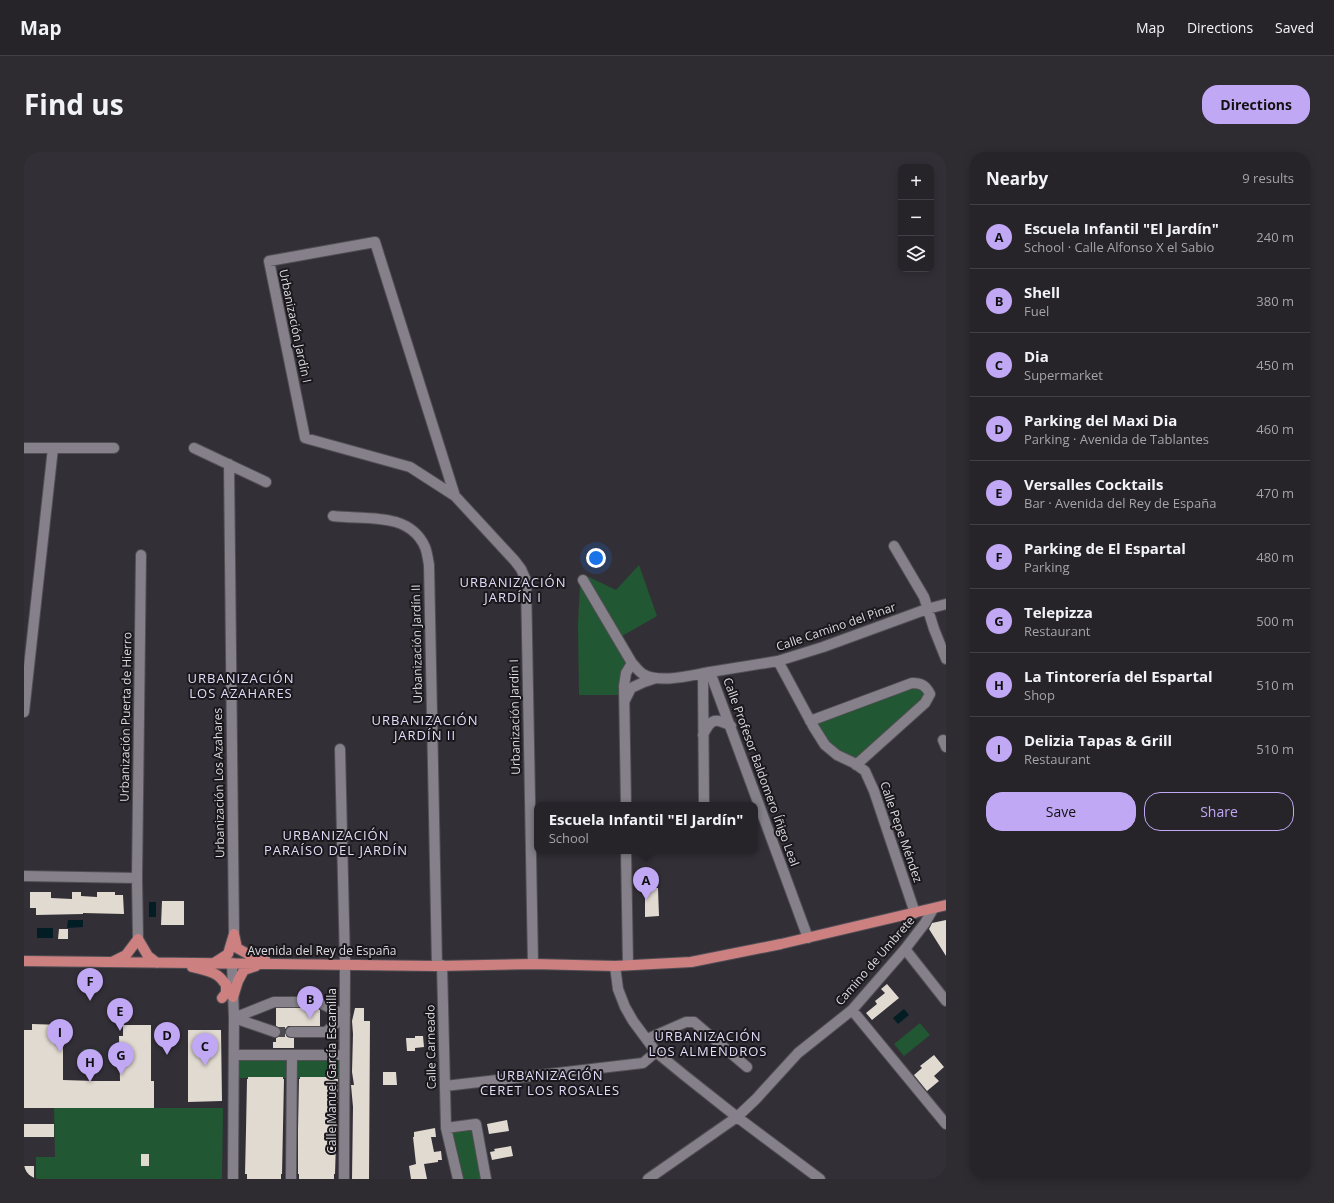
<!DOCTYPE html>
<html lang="en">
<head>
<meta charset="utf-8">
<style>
	:root { --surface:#262329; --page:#2e2b31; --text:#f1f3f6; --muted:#a4a4a8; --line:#424046; --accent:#c0a8f4 }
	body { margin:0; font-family:"Open Sans",sans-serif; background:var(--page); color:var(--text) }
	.controls { position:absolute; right:12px; top:12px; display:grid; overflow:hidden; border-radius:8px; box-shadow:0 2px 10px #0003 }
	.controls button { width:36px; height:36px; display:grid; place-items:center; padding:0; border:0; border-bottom:1px solid var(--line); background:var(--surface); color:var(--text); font:20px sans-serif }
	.you { position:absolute; left:572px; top:406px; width:14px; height:14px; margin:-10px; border:3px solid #fff; border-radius:50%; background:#1a73e8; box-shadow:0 0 0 6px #1a73e833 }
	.badge { display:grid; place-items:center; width:26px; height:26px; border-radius:50%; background:var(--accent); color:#111; font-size:13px; font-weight:700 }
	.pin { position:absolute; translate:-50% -33px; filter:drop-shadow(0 1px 2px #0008) }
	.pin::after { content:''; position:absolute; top:21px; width:14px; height:12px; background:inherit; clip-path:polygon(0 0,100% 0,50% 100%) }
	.popup { position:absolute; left:510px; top:650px; width:224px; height:52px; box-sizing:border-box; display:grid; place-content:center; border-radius:8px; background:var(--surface); filter:drop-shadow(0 1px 3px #0005); font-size:13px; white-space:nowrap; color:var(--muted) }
	.popup b { font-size:15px; color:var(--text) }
	.popup::after { content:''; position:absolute; left:50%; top:100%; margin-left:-8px; border:8px solid transparent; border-top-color:var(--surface) }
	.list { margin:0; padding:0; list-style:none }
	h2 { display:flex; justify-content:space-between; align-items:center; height:52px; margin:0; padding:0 16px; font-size:17px }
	h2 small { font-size:13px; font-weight:400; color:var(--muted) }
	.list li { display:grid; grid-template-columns:26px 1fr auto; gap:12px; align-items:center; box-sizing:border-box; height:64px; padding:0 16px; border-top:1px solid var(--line) }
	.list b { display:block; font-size:15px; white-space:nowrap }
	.list p { margin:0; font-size:13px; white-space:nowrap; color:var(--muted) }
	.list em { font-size:13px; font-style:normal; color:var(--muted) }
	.actions { display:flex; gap:8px; padding:12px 16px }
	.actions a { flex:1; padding:9px 0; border:1px solid var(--accent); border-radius:16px; text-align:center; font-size:14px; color:var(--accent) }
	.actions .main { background:var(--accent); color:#111 }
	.icon { flex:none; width:22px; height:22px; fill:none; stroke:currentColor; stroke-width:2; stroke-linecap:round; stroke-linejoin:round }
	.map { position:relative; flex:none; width:922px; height:1027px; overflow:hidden; border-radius:16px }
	header { display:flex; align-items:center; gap:24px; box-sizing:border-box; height:56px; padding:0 20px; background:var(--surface); border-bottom:1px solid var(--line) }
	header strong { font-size:19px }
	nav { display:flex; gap:22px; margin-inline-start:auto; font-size:14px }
	.intro { display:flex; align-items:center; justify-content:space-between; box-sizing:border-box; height:96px; padding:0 24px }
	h1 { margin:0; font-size:28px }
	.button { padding:10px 18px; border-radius:16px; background:var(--accent); color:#111; font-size:14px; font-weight:700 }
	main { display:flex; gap:24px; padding:0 24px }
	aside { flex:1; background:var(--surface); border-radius:16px; box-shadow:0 2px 10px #0003 }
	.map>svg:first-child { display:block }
	.green { fill:#215732 }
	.water { fill:#021d24 }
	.building { fill:#e1dad1 }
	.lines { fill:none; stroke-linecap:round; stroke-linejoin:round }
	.minor-tunnel { stroke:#4c4950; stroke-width:10; stroke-dasharray:10 5; stroke-linecap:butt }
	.minor-casing { stroke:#514e54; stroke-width:12 }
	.major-casing { stroke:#514e54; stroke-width:12 }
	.minor { stroke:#858089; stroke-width:10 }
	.major { stroke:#cc8080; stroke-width:10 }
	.labels { text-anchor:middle; stroke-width:4; stroke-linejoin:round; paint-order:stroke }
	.street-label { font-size:12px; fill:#dddadf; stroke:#1a181c }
	.neighbourhood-label { font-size:13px; letter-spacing:1px; fill:#e3dbf8; stroke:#1a181c }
</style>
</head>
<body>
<header>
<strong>Map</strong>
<nav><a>Map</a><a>Directions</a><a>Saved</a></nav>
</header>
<div class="intro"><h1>Find us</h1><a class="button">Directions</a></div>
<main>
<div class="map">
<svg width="922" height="1027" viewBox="0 0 922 1027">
	<rect width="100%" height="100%" fill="#332f37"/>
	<path class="green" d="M615,413L633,464L593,487L608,511L600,543H555L554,472L556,433L559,428L565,425L592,438Z
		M888,531L906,542L832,613L813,603L786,569Z
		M896,871L906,883L880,904L870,892Z
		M59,897H73V915H60Z
		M210,903H320V926H210Z
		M30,956H199L198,1027H12V1005H31Z
		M452,972L462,1027H434L422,976Z"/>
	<path class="water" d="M125,750H132V765H125Z
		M44,768H59V775L43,776Z
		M13,776H29V786H13Z
		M880,857L885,863L874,872L869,866Z"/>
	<path class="building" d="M621,736H634L635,764L621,765Z
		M6,740H27V746L48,747V740H57V744L73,745V740H91V743H99L100,762L59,761V762L12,763V756H6Z
		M138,749H160V773H137Z
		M922,768V804L905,777L908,771Z
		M35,777H44V787H34Z
		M863,832L875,846L848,868L842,861L853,852L851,849L861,841L857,837Z
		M252,856H293L296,858V874H264L261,877V880L263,885L270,886V896H249V890H252V886L257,882L256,876L252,874Z
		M331,856H340V869H346L345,1027H328L329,955L327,933H330L328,920L329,882L328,869Z
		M8,872L39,873V928L70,929H96L95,884H99V873H127V929H130V956H0V878H8Z
		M164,878H197L198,949L164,950Z
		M391,884H399L400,895L391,896V899H383L382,886H391Z
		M910,903L920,915L910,924L915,929L903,939L890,923L898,916L896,914Z
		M359,920H372L373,933H359Z
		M224,925H259V927H260L258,1022H257V1027H223V1022H221L222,978L223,927H224Z
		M276,925H312V927H314L311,1022H310V1027H275V1022H274V978L275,927H276Z
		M483,968L485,979L465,982L463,972Z
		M0,972H30V985H0Z
		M411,976L412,985H407L410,1000L417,999L418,1008H414V1010L400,1012L403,1027H387L385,1014L392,1012L389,985H390V980Z
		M487,994L489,1004L468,1008L466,1000L471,999L470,997Z
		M117,1002H125V1014H117Z
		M0,1014H10V1027H0Z"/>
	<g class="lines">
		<path class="minor-tunnel" d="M251,880H267"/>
		<defs>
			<path id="minor" d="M0,296H90
				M170,296L242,330
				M205,312L210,782
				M431,344L351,90L245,109L281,286L386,315L431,344L491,409L497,417L502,428L509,812
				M309,364C340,368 385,359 401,395C403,400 404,407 405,413L413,814
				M870,394L900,445L910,477L922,507
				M559,428L608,511C611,514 615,520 619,522C635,532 668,523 686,520L784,786
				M754,509L789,574L801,593L813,603L830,611L841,619L850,639L891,761
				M686,520L754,509L799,495L903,457L922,452
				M679,522L680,653
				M601,548L607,536L620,530L632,526
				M0,560L29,296
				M786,569L888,531C898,531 902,534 906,542L901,551L832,613
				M679,583C687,566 691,566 707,574
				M919,588L922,595
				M316,597L321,812L320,1027
				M602,653L600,534L602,521L608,511
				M602,699L604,813
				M0,724L113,726
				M114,787L113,726L117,403
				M881,797L922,849
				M208,811L210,866L209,1027
				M418,813L422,976L434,1027
				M591,814L594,837L601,855L609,869L632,900L660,923L713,965L796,1027
				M828,858L922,972
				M210,866L250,850H294L321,863L302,880H267
				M210,866L251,880
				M623,887L662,870H670L723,915
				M210,903H320
				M421,934L619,911L632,900
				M422,976L452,972L462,1027
				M267,1027L268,904
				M624,1027L713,965L732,947L774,901L828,858L881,797L901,771L909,757"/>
			<path id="major" d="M210,782L213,796L229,805L241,807
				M114,787L124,804L133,811
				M0,809L413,814L509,812L591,814L667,810L757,792L922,753
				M88,810L102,803L114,787
				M190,811L204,802L210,782
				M168,815C194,821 197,822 209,845
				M209,845L214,829L220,818L232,814
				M198,846L202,841V832"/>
		</defs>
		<use href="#minor" class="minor-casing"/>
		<use href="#major" class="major-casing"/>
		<use href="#minor" class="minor"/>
		<use href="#major" class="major"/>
	</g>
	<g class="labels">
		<g class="street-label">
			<text transform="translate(271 174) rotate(78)" y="4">Urbanización Jardín I</text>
			<text transform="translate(812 475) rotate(-19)" y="4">Calle Camino del Pinar</text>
			<text transform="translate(393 492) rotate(-91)" y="4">Urbanización Jardín II</text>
			<text transform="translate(102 565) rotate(-89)" y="4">Urbanización Puerta de Hierro</text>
			<text transform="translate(491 565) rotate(-91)" y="4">Urbanización Jardín I</text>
			<text transform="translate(737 620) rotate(70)" y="4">Calle Profesor Baldomero Íñigo Leal</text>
			<text transform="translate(195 631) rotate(-91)" y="4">Urbanización Los Azahares</text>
			<text transform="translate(877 680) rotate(71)" y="4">Calle Pepe Méndez</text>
			<text x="298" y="803">Avenida del Rey de España</text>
			<text transform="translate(851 809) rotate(-49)" y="4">Camino de Umbrete</text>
			<text transform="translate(407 895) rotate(-91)" y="4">Calle Carneado</text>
			<text transform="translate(308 919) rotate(-90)" y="4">Calle Manuel García Escamilla</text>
		</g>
		<g class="neighbourhood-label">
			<text x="489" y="435">URBANIZACIÓN<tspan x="489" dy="15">JARDÍN I</tspan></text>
			<text x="217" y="531">URBANIZACIÓN<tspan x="217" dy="15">LOS AZAHARES</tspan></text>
			<text x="401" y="573">URBANIZACIÓN<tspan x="401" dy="15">JARDÍN II</tspan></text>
			<text x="312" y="688">URBANIZACIÓN<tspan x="312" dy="15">PARAÍSO DEL JARDÍN</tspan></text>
			<text x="684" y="889">URBANIZACIÓN<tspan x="684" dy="15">LOS ALMENDROS</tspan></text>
			<text x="526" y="928">URBANIZACIÓN<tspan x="526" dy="15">CERET LOS ROSALES</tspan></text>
		</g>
	</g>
</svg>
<div class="controls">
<button>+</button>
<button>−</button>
<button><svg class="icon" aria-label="layers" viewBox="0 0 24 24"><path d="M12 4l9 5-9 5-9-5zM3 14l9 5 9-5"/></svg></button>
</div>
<div class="you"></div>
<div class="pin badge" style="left:622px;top:748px">A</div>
<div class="popup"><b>Escuela Infantil &quot;El Jardín&quot;</b>School</div>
<div class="pin badge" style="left:286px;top:867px">B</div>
<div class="pin badge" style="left:181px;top:914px">C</div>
<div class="pin badge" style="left:143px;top:903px">D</div>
<div class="pin badge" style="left:96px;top:879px">E</div>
<div class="pin badge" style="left:66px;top:849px">F</div>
<div class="pin badge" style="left:97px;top:923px">G</div>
<div class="pin badge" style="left:66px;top:930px">H</div>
<div class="pin badge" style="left:36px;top:900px">I</div>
</div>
<aside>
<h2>Nearby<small>9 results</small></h2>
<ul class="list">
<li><span class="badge">A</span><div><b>Escuela Infantil &quot;El Jardín&quot;</b><p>School · Calle Alfonso X el Sabio</p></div><em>240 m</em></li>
<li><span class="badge">B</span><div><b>Shell</b><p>Fuel</p></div><em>380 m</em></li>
<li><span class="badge">C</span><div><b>Dia</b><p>Supermarket</p></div><em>450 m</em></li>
<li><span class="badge">D</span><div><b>Parking del Maxi Dia</b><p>Parking · Avenida de Tablantes</p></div><em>460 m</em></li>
<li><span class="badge">E</span><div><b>Versalles Cocktails</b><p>Bar · Avenida del Rey de España</p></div><em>470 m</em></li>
<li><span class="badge">F</span><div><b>Parking de El Espartal</b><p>Parking</p></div><em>480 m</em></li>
<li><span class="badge">G</span><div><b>Telepizza</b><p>Restaurant</p></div><em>500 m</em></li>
<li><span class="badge">H</span><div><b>La Tintorería del Espartal</b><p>Shop</p></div><em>510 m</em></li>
<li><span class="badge">I</span><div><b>Delizia Tapas &amp; Grill</b><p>Restaurant</p></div><em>510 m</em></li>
</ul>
<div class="actions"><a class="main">Save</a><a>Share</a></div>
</aside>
</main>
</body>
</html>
